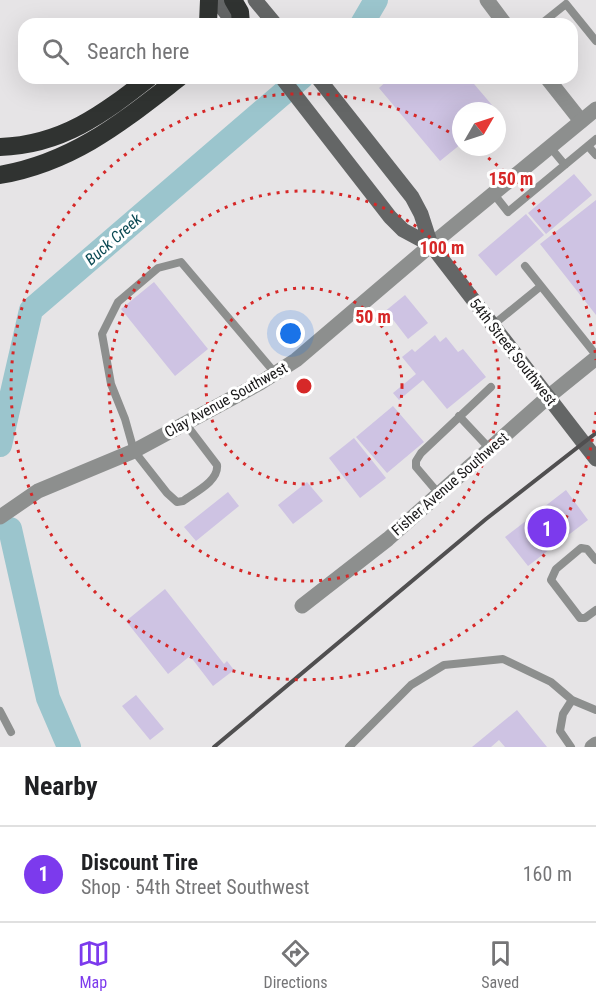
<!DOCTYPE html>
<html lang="en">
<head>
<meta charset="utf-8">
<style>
	:root { --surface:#fff; --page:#f6f6f6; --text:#202124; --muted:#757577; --line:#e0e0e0; --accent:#7c3aed }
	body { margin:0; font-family:"Roboto Condensed",sans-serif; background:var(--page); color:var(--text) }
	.compass { position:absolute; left:452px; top:102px; width:54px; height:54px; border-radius:50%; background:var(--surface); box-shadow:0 6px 24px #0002; rotate:51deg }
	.you { position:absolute; left:291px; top:334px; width:21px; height:21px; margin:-15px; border:4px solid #fff; border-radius:50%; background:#1a73e8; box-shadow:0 0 0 9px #1a73e833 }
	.badge { display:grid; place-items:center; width:39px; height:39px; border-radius:50%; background:var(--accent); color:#fff; font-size:20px; font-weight:700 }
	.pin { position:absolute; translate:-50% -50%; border:3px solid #fff; box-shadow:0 2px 6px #0006 }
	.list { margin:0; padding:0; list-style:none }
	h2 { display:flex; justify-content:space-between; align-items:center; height:78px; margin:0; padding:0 24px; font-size:26px }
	h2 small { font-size:20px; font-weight:400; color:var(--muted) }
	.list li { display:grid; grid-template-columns:39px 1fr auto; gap:18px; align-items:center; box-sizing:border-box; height:96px; padding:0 24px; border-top:2px solid var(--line) }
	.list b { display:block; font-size:22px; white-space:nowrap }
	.list p { margin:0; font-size:20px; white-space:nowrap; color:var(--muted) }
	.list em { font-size:20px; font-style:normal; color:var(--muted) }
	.icon { flex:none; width:33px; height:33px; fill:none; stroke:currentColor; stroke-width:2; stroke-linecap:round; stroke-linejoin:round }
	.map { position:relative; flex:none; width:596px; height:747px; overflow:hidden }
	.search { position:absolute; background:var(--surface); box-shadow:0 6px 24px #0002; left:18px; right:18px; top:18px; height:66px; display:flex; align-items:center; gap:15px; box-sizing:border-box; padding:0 21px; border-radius:18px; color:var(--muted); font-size:22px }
	.sheet { height:174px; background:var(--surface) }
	nav { display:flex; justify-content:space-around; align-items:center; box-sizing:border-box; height:84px; border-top:2px solid var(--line); background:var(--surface); font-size:16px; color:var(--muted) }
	nav a { display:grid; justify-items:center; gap:3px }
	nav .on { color:var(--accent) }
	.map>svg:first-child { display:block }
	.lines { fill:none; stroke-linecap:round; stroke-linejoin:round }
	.river { stroke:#9bc5cd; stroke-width:24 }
	.building { fill:#cec3e3 }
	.service { stroke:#8d8f8e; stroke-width:8 }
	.minor { stroke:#8d8f8e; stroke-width:15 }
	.tertiary { stroke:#8d8f8e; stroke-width:15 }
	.secondary { stroke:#646666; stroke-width:15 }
	.motorway { stroke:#303331; stroke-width:18 }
	.rail { stroke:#504f50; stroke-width:4 }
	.ring { fill:none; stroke:#d62828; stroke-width:3; stroke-dasharray:3 6 }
	.labels { text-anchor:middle; stroke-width:6; stroke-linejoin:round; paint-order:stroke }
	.street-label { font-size:15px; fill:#191819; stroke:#fff }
	.water-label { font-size:16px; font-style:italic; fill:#0c4a54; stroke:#fff }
	.centre { fill:#d62828; stroke:#fff; stroke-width:3 }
	.ring-label { font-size:18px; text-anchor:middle; font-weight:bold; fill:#d62828; stroke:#fff; stroke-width:6; stroke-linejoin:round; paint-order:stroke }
</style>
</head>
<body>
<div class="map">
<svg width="596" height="747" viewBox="0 0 596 747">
	<rect width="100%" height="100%" fill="#e6e4e6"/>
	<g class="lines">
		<path class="river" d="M362,24L376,0
			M0,445L31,310L301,78
			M10,529L48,698L69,747"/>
	</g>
	<path class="building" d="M390,78H469L497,111H461V144L440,161L379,88Z
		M574,174L592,195L546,234L528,213Z
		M596,200V315L540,244Z
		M526,214L544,235L496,276L478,255Z
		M154,282L208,349L175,376L121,309Z
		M405,295L428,323L408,339L391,317L383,323L378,317Z
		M435,335L440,342L446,337L458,352L463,349L486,377L447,409L423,380L399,400L393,393L416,374L402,357L412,349L415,352Z
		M393,406L424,442L387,473L356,437Z
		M354,438L386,478L360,498L329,458Z
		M307,482L323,501L293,524L278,505Z
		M566,490L588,520L528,566L505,537Z
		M228,492L239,506L196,541L184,527Z
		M165,589L224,664L227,661L234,670L213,686L190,656L168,674L126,621Z
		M136,695L164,729L150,740L122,706Z
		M517,710L547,747H505L499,740L491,747H472Z"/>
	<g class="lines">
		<path class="service" d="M541,24L566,4L596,41
			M588,146L596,155
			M550,147L565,165
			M493,193L508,212L596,139
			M525,266L541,286
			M493,325L541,286L596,355
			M459,416L490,449
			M185,423L217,465C219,481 195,492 183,501L177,502L167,493L134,451L125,419L111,384L102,334L118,302L158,268L181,262L275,373
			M439,494L416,467V461L421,453L491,387
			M596,560L587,549L581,548L556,569L551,580L580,618H585L596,610
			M0,711L11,732
			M349,747L411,685L444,665L503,659L551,682L572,700L596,710
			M571,747L560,731L563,714L572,700"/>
		<path class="minor" d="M487,0L505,24
			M547,78L581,121
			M0,517L38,491L134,451L260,383L296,360L431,245
			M302,606L388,539L548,397L596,358
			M592,747L596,744"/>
		<path class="tertiary" d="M431,245L596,109"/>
		<path class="secondary" d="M216,0L235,24
			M255,0L275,24
			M282,78L390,217L403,230L431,245
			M318,78L412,197L421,214L431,245L596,459"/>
		<path class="motorway" d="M233,0L240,12L241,24
			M208,24L209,0
			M0,147C62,145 103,114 149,78
			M0,175C74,162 122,122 179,78"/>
		<path class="rail" d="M214,747L486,519L596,433"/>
	</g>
	<g class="ring">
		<circle cx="304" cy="386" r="98"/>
		<circle cx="304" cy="386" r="195"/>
		<path d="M596 412A293 293 0 1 1 459 138M474 147A293 293 0 0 1 596 360"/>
	</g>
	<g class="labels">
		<g class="street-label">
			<text transform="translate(513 352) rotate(52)" y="5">54th Street Southwest</text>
			<text transform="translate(226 400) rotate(-29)" y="5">Clay Avenue Southwest</text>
			<text transform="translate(450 484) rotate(-41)" y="5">Fisher Avenue Southwest</text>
		</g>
		<g class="water-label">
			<text transform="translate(113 239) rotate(-41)" y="6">Buck Creek</text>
		</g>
	</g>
	<circle cx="304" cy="386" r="9" class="centre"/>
	<g class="ring-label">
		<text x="511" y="185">150 m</text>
		<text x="442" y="254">100 m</text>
		<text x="373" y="323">50 m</text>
	</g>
</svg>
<svg class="compass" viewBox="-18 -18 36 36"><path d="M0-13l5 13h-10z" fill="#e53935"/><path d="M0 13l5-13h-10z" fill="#757577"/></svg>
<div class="you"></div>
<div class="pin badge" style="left:547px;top:528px">1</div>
<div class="search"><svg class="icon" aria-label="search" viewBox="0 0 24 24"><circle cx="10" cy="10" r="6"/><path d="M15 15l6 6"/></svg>Search here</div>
</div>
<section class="sheet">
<h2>Nearby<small></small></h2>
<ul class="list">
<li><span class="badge">1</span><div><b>Discount Tire</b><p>Shop · 54th Street Southwest</p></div><em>160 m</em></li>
</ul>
</section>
<nav>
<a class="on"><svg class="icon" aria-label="map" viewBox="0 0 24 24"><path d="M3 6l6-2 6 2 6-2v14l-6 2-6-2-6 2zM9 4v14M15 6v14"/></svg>Map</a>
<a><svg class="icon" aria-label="directions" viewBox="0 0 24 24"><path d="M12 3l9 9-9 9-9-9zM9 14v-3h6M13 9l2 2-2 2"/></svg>Directions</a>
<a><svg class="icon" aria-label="saved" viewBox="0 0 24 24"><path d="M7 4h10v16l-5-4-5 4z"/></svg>Saved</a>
</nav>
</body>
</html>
